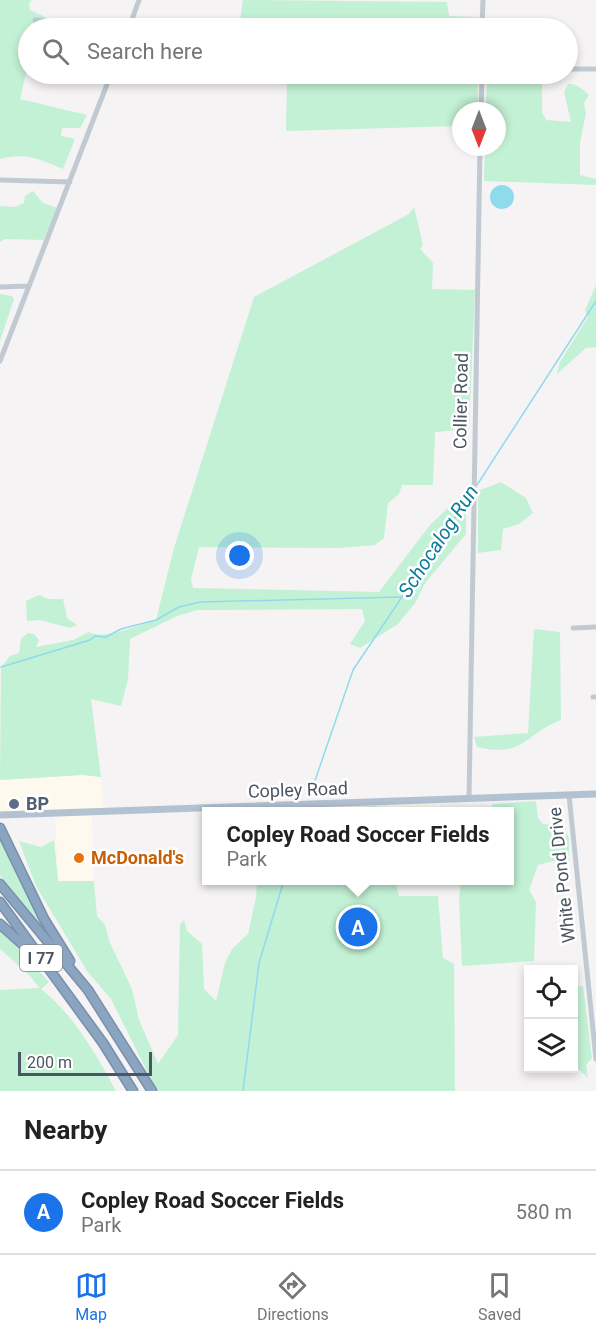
<!DOCTYPE html>
<html lang="en">
<head>
<meta charset="utf-8">
<style>
	:root { --surface:#fff; --page:#f6f6f6; --text:#222; --muted:#767676; --line:#e0e0e0; --accent:#1a73e8 }
	body { margin:0; font-family:Roboto,sans-serif; background:var(--page); color:var(--text) }
	.controls { position:absolute; right:18px; bottom:18px; display:grid; overflow:hidden; border-radius:0px; box-shadow:0 3px 9px #0003 }
	.controls button { width:54px; height:54px; display:grid; place-items:center; padding:0; border:0; border-bottom:2px solid var(--line); background:var(--surface); color:var(--text); font:30px sans-serif }
	.compass { position:absolute; left:452px; top:102px; width:54px; height:54px; border-radius:50%; background:var(--surface); box-shadow:0 3px 9px #0003; rotate:180deg }
	.scale { position:absolute; left:18px; bottom:15px; width:134px; box-sizing:border-box; padding-left:6px; border:3px solid #4a5661; border-top:0; font-size:16px; line-height:21px; white-space:nowrap; color:#4a5661; -webkit-text-stroke:4px #fff; paint-order:stroke }
	.you { position:absolute; left:240px; top:556px; width:21px; height:21px; margin:-15px; border:4px solid #fff; border-radius:50%; background:#1a73e8; box-shadow:0 0 0 9px #1a73e833 }
	.badge { display:grid; place-items:center; width:39px; height:39px; border-radius:50%; background:var(--accent); color:#fff; font-size:20px; font-weight:700 }
	.pin { position:absolute; translate:-50% -50%; border:3px solid #fff; box-shadow:0 2px 6px #0006 }
	.popup { position:absolute; left:202px; top:807px; width:312px; height:78px; box-sizing:border-box; display:grid; place-content:center; border-radius:0px; background:var(--surface); filter:drop-shadow(0 2px 4px #0005); font-size:20px; white-space:nowrap; color:var(--muted) }
	.popup b { font-size:22px; color:var(--text) }
	.popup::after { content:''; position:absolute; left:50%; top:100%; margin-left:-12px; border:12px solid transparent; border-top-color:var(--surface) }
	.list { margin:0; padding:0; list-style:none }
	h2 { display:flex; justify-content:space-between; align-items:center; height:78px; margin:0; padding:0 24px; font-size:26px }
	h2 small { font-size:20px; font-weight:400; color:var(--muted) }
	.list li { display:grid; grid-template-columns:39px 1fr auto; gap:18px; align-items:center; box-sizing:border-box; height:84px; padding:0 24px; border-top:2px solid var(--line) }
	.list b { display:block; font-size:22px; white-space:nowrap }
	.list p { margin:0; font-size:20px; white-space:nowrap; color:var(--muted) }
	.list em { font-size:20px; font-style:normal; color:var(--muted) }
	.icon { flex:none; width:33px; height:33px; fill:none; stroke:currentColor; stroke-width:2; stroke-linecap:round; stroke-linejoin:round }
	.map { position:relative; flex:none; width:596px; height:1091px; overflow:hidden }
	.search { position:absolute; background:var(--surface); box-shadow:0 3px 9px #0003; left:18px; right:18px; top:18px; height:66px; display:flex; align-items:center; gap:15px; box-sizing:border-box; padding:0 21px; border-radius:33px; color:var(--muted); font-size:22px }
	.sheet { height:162px; background:var(--surface) }
	nav { display:flex; justify-content:space-around; align-items:center; box-sizing:border-box; height:84px; border-top:2px solid var(--line); background:var(--surface); font-size:16px; color:var(--muted) }
	nav a { display:grid; justify-items:center; gap:3px }
	nav .on { color:var(--accent) }
	.map>svg:first-child { display:block }
	.commercial { fill:#fdf9ef }
	.green { fill:#c3f1d5 }
	.water { fill:#90daee }
	.lines { fill:none; stroke-linecap:round; stroke-linejoin:round }
	.stream { stroke:#90daee; stroke-width:1.5 }
	.highway-casing { stroke:#7690ad; stroke-width:11 }
	.minor { stroke:#c1cad2; stroke-width:5 }
	.major { stroke:#b3c2d1; stroke-width:7 }
	.highway { stroke:#8ba5c1; stroke-width:8 }
	.service-dot { fill:#5c6f8a; stroke:#fff; stroke-width:2 }
	.food-dot { fill:#e8710a; stroke:#fff; stroke-width:2 }
	.labels { text-anchor:middle; stroke-width:5; stroke-linejoin:round; paint-order:stroke }
	.shield { fill:#fff; stroke:#808990; stroke-width:1.5 }
	.shield-label { font-size:16px; font-weight:bold; fill:#4a5661 }
	.street-label { font-size:18px; fill:#4a5661; stroke:#fff }
	.service-label { font-size:18px; font-weight:bold; fill:#4e5e75; stroke:#fff; text-anchor:start }
	.food-label { font-size:18px; font-weight:bold; fill:#c56008; stroke:#fff; text-anchor:start }
	.water-label { font-size:20px; font-style:italic; fill:#0c7c9b; stroke:#fff }
</style>
</head>
<body>
<div class="map">
<svg width="596" height="1091" viewBox="0 0 596 1091">
	<rect width="100%" height="100%" fill="#f5f3f3"/>
	<path class="commercial" d="M83,775L101,777L104,810L0,812V780Z
		M440,804V811H389V805Z
		M92,815L94,881H58L55,817Z"/>
	<path class="green" d="M0,0H32L29,3L30,10L47,18L52,28H28L26,73L20,99L87,115L80,128H62L61,136L75,139L63,169C40,159 25,152 0,159Z
		M243,0L447,2L449,16L479,17V28H239Z
		M287,74H478V111L458,113V126L286,131Z
		M493,74L542,75V112L546,120L571,122L564,92L568,84C576,83 583,89 589,95L584,103L586,113L580,143V175L596,179V185L484,181L485,147H497V111H486L487,79Z
		M33,191L43,203L57,208L44,240L5,239L0,242V206L15,207L24,203L25,196Z
		M414,207L423,245L420,249L433,263L432,289L475,290L469,429L435,432L433,485H402L399,494L388,503L384,538L375,545L338,548L199,547L191,579L193,588L379,592L430,525L466,491V534L425,583L416,602L398,624L360,648L350,644L365,621L362,609L197,610L177,616L130,639L128,679L121,706L91,699L101,777L83,775L0,780L1,667L10,656L19,653L21,639L28,633L34,634L39,640L36,647L73,640L89,632C104,641 138,625 156,620L174,548L254,297L409,214Z
		M596,285V347L586,348L557,374L560,362L588,317L585,310Z
		M0,294L12,296L14,299L0,341Z
		M501,482L526,498L533,513L519,524L503,529L501,550L478,553V491Z
		M39,595L48,599H63L67,618L77,625L70,628L40,620L27,621L26,601Z
		M534,629L560,632L561,720C524,734 525,758 477,747L474,737L528,733Z
		M536,801L538,818L543,824L564,826L569,839V867L553,861L538,865L529,890L536,902L534,961L462,966L459,900L461,881L509,880V812L488,811L493,804Z
		M377,806L376,811H310L311,809Z
		M0,836L45,931L0,875Z
		M54,840L58,881H94L97,916L105,925L110,943L132,989L139,1020L158,1064L178,1035L180,924L184,920L187,931L202,944L204,989L216,1001L225,963L232,949L248,934L256,897L257,881H395L399,896H438L443,958L454,964L455,1091H157L111,999L87,971L36,886L19,841L41,847Z
		M0,928L49,982L41,989C74,1015 96,1054 116,1091H0V990L40,988L28,974L0,949Z
		M583,986L592,1058L586,1065L588,1078L574,1065V987Z"/>
	<path class="water" d="M490 197a12 12 0 1 1 24 0a12 12 0 1 1-24 0Z"/>
	<g class="lines">
		<path class="stream" d="M477,485L596,301
			M1,667L90,640L95,636L106,637L121,629L156,620L179,607L200,602L401,597
			M310,795L353,670L473,491
			M243,1091L259,963L284,880"/>
		<defs>
			<path id="highway" d="M0,828L44,919L70,961
				M0,884L88,990L152,1091
				M0,902L103,1043L133,1091
				M0,924L31,952"/>
		</defs>
		<use href="#highway" class="highway-casing"/>
		<path class="minor" d="M35,20L98,28
			M129,28L139,0
			M482,28L483,0
			M568,69H596
			M481,111L482,74
			M0,180L70,182
			M0,287L28,286
			M0,361L111,74
			M573,628L596,627
			M593,697H596
			M569,795L596,1059
			M469,799L480,147"/>
		<path class="major" d="M0,815L596,794"/>
		<use href="#highway" class="highway"/>
	</g>
	<circle class="service-dot" cx="14" cy="804" r="6"/>
	<circle class="food-dot" cx="79" cy="858" r="6"/>
	<g class="labels">
		<rect class="shield" x="20" y="945" width="42" height="26" rx="4.5"/>
		<g class="shield-label">
			<text x="41" y="964">I 77</text>
		</g>
		<g class="street-label">
			<text transform="translate(461 401) rotate(-89)" y="6">Collier Road</text>
			<text transform="translate(298 790) rotate(-2)" y="6">Copley Road</text>
			<text transform="translate(562 875) rotate(-96)" y="6">White Pond Drive</text>
		</g>
		<g class="service-label">
			<text x="26" y="810">BP</text>
		</g>
		<g class="food-label">
			<text x="91" y="864">McDonald's</text>
		</g>
		<g class="water-label">
			<text transform="translate(438 541) rotate(-57)" y="7">Schocalog Run</text>
		</g>
	</g>
</svg>
<div class="controls">
<button><svg class="icon" aria-label="locate" viewBox="0 0 24 24"><circle cx="12" cy="12" r="6"/><path d="M12 2v4M12 18v4M2 12h4M18 12h4"/></svg></button>
<button><svg class="icon" aria-label="layers" viewBox="0 0 24 24"><path d="M12 4l9 5-9 5-9-5zM3 14l9 5 9-5"/></svg></button>
</div>
<svg class="compass" viewBox="-18 -18 36 36"><path d="M0-13l5 13h-10z" fill="#e53935"/><path d="M0 13l5-13h-10z" fill="#767676"/></svg>
<div class="scale">200 m</div>
<div class="you"></div>
<div class="pin badge" style="left:358px;top:927px">A</div>
<div class="popup"><b>Copley Road Soccer Fields</b>Park</div>
<div class="search"><svg class="icon" aria-label="search" viewBox="0 0 24 24"><circle cx="10" cy="10" r="6"/><path d="M15 15l6 6"/></svg>Search here</div>
</div>
<section class="sheet">
<h2>Nearby<small></small></h2>
<ul class="list">
<li><span class="badge">A</span><div><b>Copley Road Soccer Fields</b><p>Park</p></div><em>580 m</em></li>
</ul>
</section>
<nav>
<a class="on"><svg class="icon" aria-label="map" viewBox="0 0 24 24"><path d="M3 6l6-2 6 2 6-2v14l-6 2-6-2-6 2zM9 4v14M15 6v14"/></svg>Map</a>
<a><svg class="icon" aria-label="directions" viewBox="0 0 24 24"><path d="M12 3l9 9-9 9-9-9zM9 14v-3h6M13 9l2 2-2 2"/></svg>Directions</a>
<a><svg class="icon" aria-label="saved" viewBox="0 0 24 24"><path d="M7 4h10v16l-5-4-5 4z"/></svg>Saved</a>
</nav>
</body>
</html>
